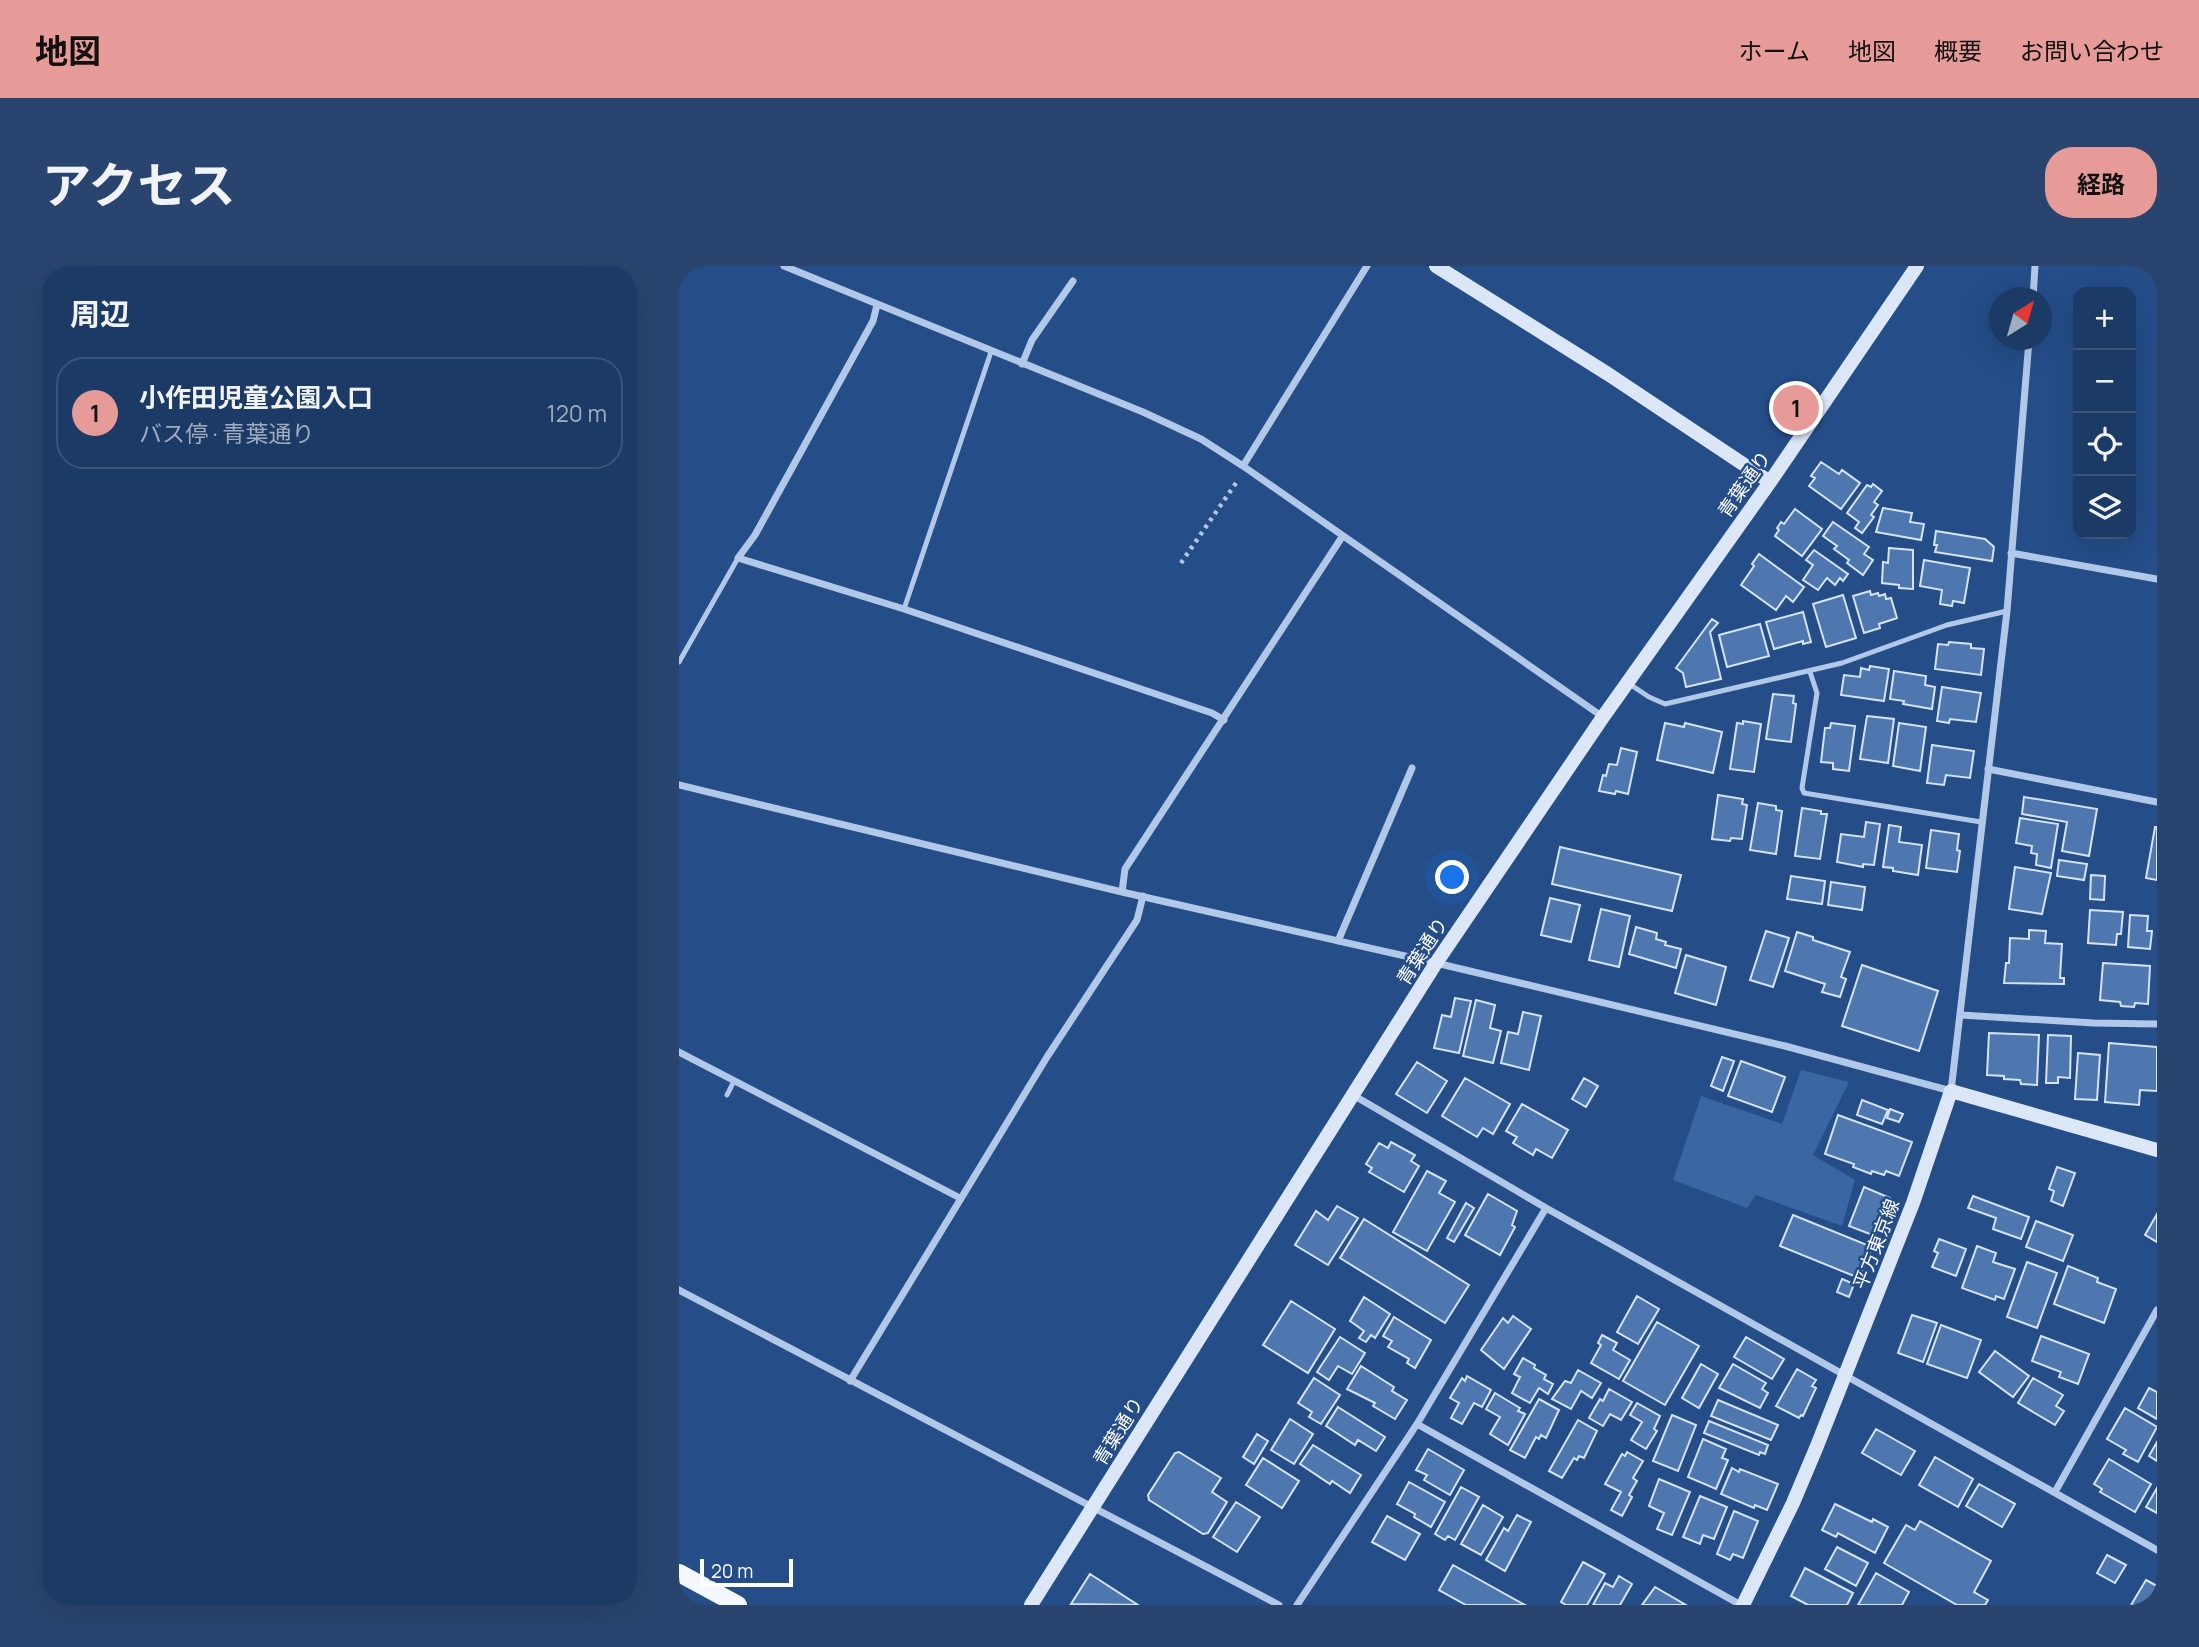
<!DOCTYPE html>
<html lang="ja">
<head>
<meta charset="utf-8">
<style>
	:root { --surface:#1c3a66; --page:#29456f; --text:#f1f3f6; --muted:#a0adbf; --line:#3a547a; --accent:#e69b98 }
	body { margin:0; font-family:Manrope,"Noto Sans JP",sans-serif; background:var(--page); color:var(--text) }
	.controls { position:absolute; right:21px; top:21px; display:grid; overflow:hidden; border-radius:14px; box-shadow:0 7px 28px #0002 }
	.controls button { width:63px; height:63px; display:grid; place-items:center; padding:0; border:0; border-bottom:2px solid var(--line); background:var(--surface); color:var(--text); font:35px sans-serif }
	.compass { position:absolute; left:1310px; top:21px; width:63px; height:63px; border-radius:50%; background:var(--surface); box-shadow:0 7px 28px #0002; rotate:37deg }
	.scale { position:absolute; left:21px; bottom:18px; width:93px; box-sizing:border-box; padding-left:7px; border:4px solid #fff; border-top:0; font-size:19px; line-height:24px; white-space:nowrap; color:#fff; -webkit-text-stroke:5px #254d88; paint-order:stroke }
	.you { position:absolute; left:774px; top:612px; width:24px; height:24px; margin:-18px; border:5px solid #fff; border-radius:50%; background:#1a73e8; box-shadow:0 0 0 10px #1a73e833 }
	.badge { display:grid; place-items:center; width:46px; height:46px; border-radius:50%; background:var(--accent); color:#111; font-size:23px; font-weight:700 }
	.pin { position:absolute; translate:-50% -50%; border:4px solid #fff; box-shadow:0 2px 7px #0006 }
	.list { margin:0; padding:0; list-style:none }
	h2 { display:flex; justify-content:space-between; align-items:center; height:91px; margin:0; padding:0 28px; font-size:30px }
	h2 small { font-size:23px; font-weight:400; color:var(--muted) }
	.list li { display:grid; grid-template-columns:46px 1fr auto; gap:21px; align-items:center; box-sizing:border-box; height:112px; margin:0 14px 14px; padding:0 14px; border:2px solid var(--line); border-radius:28px }
	.list b { display:block; font-size:26px; white-space:nowrap }
	.list p { margin:0; font-size:23px; white-space:nowrap; color:var(--muted) }
	.list em { font-size:23px; font-style:normal; color:var(--muted) }
	.icon { flex:none; width:38px; height:38px; fill:none; stroke:currentColor; stroke-width:2; stroke-linecap:round; stroke-linejoin:round }
	.map { position:relative; flex:none; width:1478px; height:1339px; overflow:hidden; border-radius:28px }
	header { display:flex; align-items:center; gap:42px; box-sizing:border-box; height:98px; padding:0 35px; background:var(--accent); color:#111 }
	header strong { font-size:33px }
	nav { display:flex; gap:38px; margin-inline-start:auto; font-size:24px }
	.intro { display:flex; align-items:center; justify-content:space-between; box-sizing:border-box; height:168px; padding:0 42px }
	h1 { margin:0; font-size:49px }
	.button { padding:18px 32px; border-radius:28px; background:var(--accent); color:#111; font-size:24px; font-weight:700 }
	main { display:flex; gap:42px; padding:0 42px }
	aside { flex:1; background:var(--surface); border-radius:28px; box-shadow:0 7px 28px #0002 }
	.map>svg:first-child { display:block }
	.green { fill:#3a66a4 }
	.building { fill:#4e76af; stroke:#d5e3f7; stroke-width:2 }
	.lines { fill:none; stroke-linecap:round; stroke-linejoin:round }
	.path { stroke:#b1c8e9; stroke-width:4.5; stroke-dasharray:3.5 5; stroke-linecap:butt }
	.lane { stroke:#b1c8e9; stroke-width:5 }
	.street { stroke:#b1c8e9; stroke-width:7 }
	.secondary { stroke:#dbe7f7; stroke-width:14 }
	.primary { stroke:#f4f7fe; stroke-width:18 }
	.labels { text-anchor:middle; stroke-width:5; stroke-linejoin:round; paint-order:stroke }
	.street-label { font-size:19px; fill:#fff; stroke:#254d88 }
</style>
</head>
<body>
<header>
<strong>地図</strong>
<nav><a>ホーム</a><a>地図</a><a>概要</a><a>お問い合わせ</a></nav>
</header>
<div class="intro"><h1>アクセス</h1><a class="button">経路</a></div>
<main>
<aside>
<h2>周辺<small></small></h2>
<ul class="list">
<li><span class="badge">1</span><div><b>小作田児童公園入口</b><p>バス停 · 青葉通り</p></div><em>120 m</em></li>
</ul>
</aside>
<div class="map">
<svg width="1478" height="1339" viewBox="0 0 1478 1339">
	<rect width="100%" height="100%" fill="#254d88"/>
	<path class="green" d="M1122,804L1170,816L1134,889L1176,914L1163,960L1077,929L1068,942L994,914L1022,830L1103,858Z"/>
	<path class="building" d="M1142,196L1160,208L1163,204L1181,217L1162,243L1130,220L1136,212L1132,210Z
		M1194,218L1203,225L1195,236L1199,239L1192,249L1195,251L1183,267L1176,262L1180,256L1168,247L1188,219L1192,221Z
		M1204,242L1233,247L1231,256L1245,258L1242,274L1197,266Z
		M1116,243L1143,263L1123,290L1096,270L1100,264L1098,262L1102,256L1105,258Z
		M1154,256L1190,281L1185,288L1194,294L1184,309L1168,297L1170,294L1155,283L1158,280L1144,270Z
		M1257,265L1306,273L1315,281L1313,295L1256,286L1258,279H1255Z
		M1210,282L1234,284V323L1220,322V319L1203,317L1204,296L1209,297Z
		M1135,284L1169,308L1164,315L1161,312L1156,319L1148,312L1139,324L1124,314L1134,299L1127,294Z
		M1080,288L1125,321L1114,336L1107,330L1097,344L1062,319L1075,300L1073,298Z
		M1245,294L1291,302L1285,337L1274,335L1273,340L1261,338L1263,324L1241,320Z
		M1191,325L1192,329L1199,327L1200,330L1206,328L1207,333L1212,332L1218,352L1200,358L1201,362L1185,367L1174,330Z
		M1164,329L1177,372L1147,381L1134,338Z
		M1124,346L1132,376L1124,378V375L1095,383L1087,356Z
		M1033,353L1039,357L1031,366L1042,413L1007,421L1004,407L997,402Z
		M1081,358L1090,390L1048,401L1040,369Z
		M1270,376L1292,378V382L1305,383L1302,409L1256,403L1259,378L1269,379Z
		M1191,400L1210,403L1205,435L1162,429L1165,409L1181,411L1182,402L1190,404Z
		M1215,405L1247,410L1246,419L1256,421L1253,443L1224,438L1225,435L1211,433Z
		M1263,421L1302,427L1297,456L1271,453L1270,457L1258,455Z
		M1094,428L1115,430L1114,437L1117,438L1112,476L1087,473Z
		M1188,450L1215,453L1209,497L1181,493Z
		M1064,455L1082,458L1075,506L1051,503L1058,457L1064,458Z
		M986,457L1005,461L1006,457L1043,466L1034,507L978,494Z
		M1152,457L1176,460L1170,505L1154,503V497L1142,496L1146,462H1151Z
		M1220,457L1247,461L1241,505L1214,500Z
		M1253,479L1295,485L1291,512L1267,509L1265,519L1248,517Z
		M942,482L958,486L949,528L937,525L936,528L920,525L924,509L927,510L930,498L938,499Z
		M1039,529L1064,533L1063,538L1068,539L1063,573L1052,572L1051,575L1033,573Z
		M1345,531L1418,543L1410,590L1383,585L1388,556L1343,548Z
		M1079,537L1097,540V544L1103,545L1097,588L1071,584Z
		M1123,542L1142,545V548H1148L1141,593L1116,590Z
		M1341,552L1379,558L1372,602L1357,599L1358,588L1352,587L1353,580L1337,577Z
		M1187,556L1201,558L1195,599L1184,598V601L1158,596L1162,568L1185,571Z
		M1210,559L1222,561L1220,576L1243,579L1239,609L1214,605V602L1204,601Z
		M1476,561H1478V614L1467,612Z
		M1252,564L1280,568L1278,584L1281,585L1278,606L1247,602Z
		M881,581L1002,609L993,645L873,618Z
		M1380,594L1408,598L1405,614L1378,610Z
		M1336,601L1372,607L1363,648L1330,643Z
		M1412,609L1426,610L1425,634L1411,633Z
		M1112,610L1146,615L1143,638L1108,633Z
		M1152,616L1186,621L1183,644L1149,639Z
		M871,632L901,639L892,676L862,669Z
		M922,643L951,650L940,701L910,694Z
		M1411,644L1444,646L1442,668H1438L1437,679L1409,677Z
		M1451,649L1469,650L1468,665H1473L1471,683L1449,681Z
		M957,661L978,667L977,673L987,676L986,679L1002,683L997,702L950,688Z
		M1350,664L1367,665L1366,677L1383,678L1381,712H1385V718L1325,717L1327,697H1330L1331,672L1350,673Z
		M1087,665L1110,672L1094,721L1071,714Z
		M1118,666L1134,671V674L1171,686L1162,711L1167,713L1161,731L1143,726L1146,718L1106,705Z
		M1007,689L1047,701L1037,739L996,727Z
		M1424,697L1471,700L1469,738L1456,737L1455,741L1442,740L1441,736L1421,734Z
		M1183,699L1259,725L1240,785L1163,760Z
		M776,732L792,735L780,787L755,782L763,749L772,751Z
		M797,734L816,739L811,762L822,765L814,797L784,790Z
		M844,746L862,750L850,804L822,797L829,766L839,768Z
		M1310,767L1360,769L1358,819L1342,818L1341,814L1325,813V810L1308,809Z
		M1369,769L1392,770L1391,812L1379,811V817H1367Z
		M1430,777L1478,781V825L1461,824L1460,839L1426,836Z
		M1399,787L1421,789L1418,834L1396,833Z
		M1043,791L1055,795L1044,825L1032,820Z
		M1062,795L1106,811L1093,846L1049,830Z
		M738,796L768,815L748,847L717,828Z
		M786,812L831,838L814,868L804,862L798,871L763,850Z
		M905,812L919,820L907,841L893,833Z
		M1183,834L1209,844L1203,858L1178,849Z
		M843,838L889,864L873,892L857,883L854,889L834,877L838,871L827,865Z
		M1211,843L1224,848L1220,856L1208,852Z
		M1159,849L1233,876L1220,910L1207,905L1205,909L1193,905L1192,908L1174,901L1175,898L1146,888Z
		M712,876L736,889L732,895L740,900L725,926L690,906L693,902L687,898L700,877L709,882Z
		M1378,901L1396,907L1384,940L1372,935L1375,925L1370,923Z
		M748,905L767,915L760,927L776,936L748,985L714,966Z
		M1185,921L1211,932L1196,970L1170,960Z
		M809,928L838,945L833,959L836,961L821,989L786,969Z
		M1294,930L1350,951L1342,973L1314,963L1317,952L1289,942Z
		M787,937L795,942L775,976L768,972Z
		M658,940L679,952L649,999L616,979L637,945L649,954Z
		M1478,948V976L1466,969Z
		M1114,949L1193,981L1180,1012L1101,980Z
		M685,953L790,1019L766,1057L661,992Z
		M1357,955L1394,969L1384,995L1347,981Z
		M1260,973L1287,983L1277,1010L1253,1001L1259,987L1255,985Z
		M1298,980L1317,987L1314,996L1336,1003L1325,1033L1317,1030L1316,1034L1283,1022Z
		M1348,996L1378,1007L1358,1062L1328,1051Z
		M1389,1000L1419,1012L1418,1016L1437,1023L1425,1057L1375,1038Z
		M1163,1013L1175,1018L1170,1031L1158,1026Z
		M958,1030L980,1043L959,1078L938,1066Z
		M685,1031L711,1048L696,1072L692,1069L687,1076L680,1072L685,1065L671,1055Z
		M612,1035L656,1063L629,1107L584,1079Z
		M1233,1049L1258,1057L1244,1096L1219,1087Z
		M834,1050L852,1063L825,1103L802,1084L824,1052L829,1057Z
		M715,1051L752,1074L736,1102L728,1097L730,1093L709,1081L713,1075L704,1070Z
		M978,1056L1020,1080L986,1139L944,1115Z
		M1262,1059L1302,1074L1288,1112L1248,1098Z
		M923,1069L938,1077L934,1084L951,1094L940,1113L912,1097L922,1079L919,1077Z
		M1362,1070L1410,1088L1399,1118L1380,1111L1382,1106L1353,1095Z
		M661,1071L686,1087L673,1108L659,1100L650,1114L638,1106Z
		M1067,1071L1105,1093L1093,1113L1055,1091Z
		M1316,1085L1350,1110L1334,1131L1300,1106Z
		M844,1092L856,1099L855,1102L867,1109L865,1113L874,1118L869,1128L860,1122L851,1137L833,1127L841,1111L835,1108Z
		M1022,1098L1039,1108L1020,1142L1003,1132Z
		M1054,1098L1087,1117L1083,1123L1089,1127L1081,1142L1040,1122Z
		M682,1100L715,1121L713,1125L728,1134L716,1153L694,1140L696,1137L668,1123Z
		M1118,1103L1137,1114L1133,1120L1137,1122L1124,1150L1122,1149L1120,1152L1097,1140Z
		M899,1104L922,1117L913,1132L902,1125L892,1143L873,1133L886,1115L892,1117Z
		M788,1110L812,1124L803,1141L795,1137L783,1158L772,1152L780,1137L771,1132L783,1112L786,1115Z
		M635,1112L661,1129L642,1158L630,1151L633,1146L619,1137Z
		M1354,1112L1384,1129L1377,1140L1385,1145L1376,1159L1339,1137Z
		M1470,1122L1478,1126V1153L1459,1142Z
		M930,1123L953,1136L942,1154L931,1148L924,1160L910,1152L921,1133L924,1135Z
		M816,1127L841,1142L839,1145L846,1148L829,1179L811,1168L821,1151L807,1143Z
		M860,1133L880,1144L867,1172L862,1169L860,1173L857,1171L846,1192L831,1184Z
		M1039,1134L1099,1159L1092,1174L1032,1150Z
		M958,1137L981,1150L975,1163L978,1165L967,1183L952,1174L963,1156L951,1149Z
		M659,1141L706,1171L697,1185L679,1174L676,1179L647,1160Z
		M1446,1142L1478,1161L1459,1196L1444,1188L1447,1184L1428,1173Z
		M993,1149L1017,1159L999,1205L974,1195Z
		M611,1153L634,1168L615,1198L592,1184Z
		M899,1154L918,1165L905,1192L900,1190L898,1194L895,1192L883,1212L870,1205Z
		M1030,1155L1089,1179L1086,1188L1081,1186L1080,1189L1025,1167Z
		M1197,1163L1236,1185L1222,1209L1183,1187Z
		M578,1168L589,1175L575,1198L564,1191Z
		M1024,1173L1047,1183L1043,1192L1049,1194L1037,1223L1009,1211Z
		M1478,1176V1195L1470,1190Z
		M634,1179L682,1209L671,1227L653,1215L651,1218L621,1198Z
		M749,1183L785,1204L771,1229L745,1214L748,1209L737,1204Z
		M500,1186L542,1212L533,1226L548,1236L529,1267L524,1268L470,1234L469,1229L496,1187Z
		M948,1186L964,1195L954,1212L958,1215L950,1229L953,1231L943,1250L932,1244L942,1226L926,1218L943,1188L946,1190Z
		M1256,1191L1294,1213L1279,1241L1240,1219Z
		M584,1192L620,1215L603,1242L567,1219Z
		M1430,1193L1472,1218L1456,1246L1421,1226L1423,1223L1415,1218Z
		M1053,1202L1060,1206L1061,1203L1099,1218L1088,1244L1076,1239L1075,1242L1042,1228Z
		M980,1213L1011,1226L993,1269L978,1263L985,1247L970,1240Z
		M730,1216L766,1236L752,1261L735,1251L736,1248L718,1238Z
		M1300,1218L1336,1238L1323,1261L1287,1240Z
		M782,1221L800,1231L776,1274L769,1270L766,1274L756,1268Z
		M1478,1222V1247L1467,1241Z
		M1021,1230L1048,1241L1035,1273L1024,1269L1021,1278L1004,1271Z
		M557,1236L581,1251L558,1286L534,1271Z
		M1156,1238L1193,1256L1194,1253L1209,1261L1196,1287L1159,1267L1157,1271L1143,1264Z
		M804,1239L824,1251L802,1289L782,1278Z
		M1055,1245L1079,1255L1064,1292L1054,1288L1051,1294L1038,1288Z
		M838,1249L852,1256L826,1305L807,1294L825,1262L829,1265Z
		M708,1250L741,1268L726,1294L693,1276Z
		M1241,1255L1312,1295L1295,1326L1309,1334L1306,1339H1278L1205,1297L1227,1259L1236,1264Z
		M1158,1281L1189,1297L1177,1320L1146,1303Z
		M1428,1289L1447,1299L1436,1317L1418,1307Z
		M904,1296L926,1308L908,1339H887L882,1336Z
		M774,1299L846,1339H787L760,1324Z
		M1126,1302L1174,1327L1168,1339H1129L1112,1330Z
		M1197,1307L1230,1326L1223,1339H1179Z
		M411,1308L459,1339L392,1338Z
		M940,1310L953,1318L941,1339H914L926,1317L934,1321Z
		M1467,1314L1478,1320V1339H1452Z
		M976,1321L1007,1339H963Z"/>
	<g class="lines">
		<path class="path" d="M502,297L557,217"/>
		<path class="lane" d="M225,343L312,86
			M0,396L59,292
			M1131,406L1138,427L1123,522L1125,527L1302,556
			M949,417L970,431L986,438L1163,397L1268,359L1328,345
			M48,829L55,815"/>
		<path class="street" d="M105,0L464,146L522,173L564,200L924,451
			M1354,32L1356,0
			M198,39L194,55L76,269L59,292L225,343L533,447L545,454
			M343,98L353,74L394,15
			M564,200L688,0
			M1332,287L1478,313
			M1309,503L1478,536
			M0,519L443,626L757,697L1106,780L1272,825L1328,345L1350,74
			M443,626L446,603L663,271
			M659,675L733,502
			M1282,749L1415,757L1478,758
			M0,786L281,932
			M674,829L867,942L1478,1284
			M0,1024L600,1339
			M171,1115L368,791L458,654L464,630
			M738,1158L1062,1339
			M1376,1226L1478,1044
			M618,1339L738,1158L867,942"/>
		<path class="secondary" d="M757,0L929,108L1091,216
			M352,1339L757,697L924,451L1091,216L1238,0
			M1064,1339L1114,1237L1138,1180L1234,937L1272,825L1478,884"/>
		<path class="primary" d="M0,1307L59,1339"/>
	</g>
	<g class="labels">
		<g class="street-label">
			<text transform="translate(1065 218) rotate(-55)" y="7">青葉通り</text>
			<text transform="translate(743 685) rotate(-57)" y="7">青葉通り</text>
			<text transform="translate(1197 978) rotate(-69)" y="7">平方東京線</text>
			<text transform="translate(439 1165) rotate(-58)" y="7">青葉通り</text>
		</g>
	</g>
</svg>
<div class="controls">
<button>+</button>
<button>−</button>
<button><svg class="icon" aria-label="locate" viewBox="0 0 24 24"><circle cx="12" cy="12" r="6"/><path d="M12 2v4M12 18v4M2 12h4M18 12h4"/></svg></button>
<button><svg class="icon" aria-label="layers" viewBox="0 0 24 24"><path d="M12 4l9 5-9 5-9-5zM3 14l9 5 9-5"/></svg></button>
</div>
<svg class="compass" viewBox="-18 -18 36 36"><path d="M0-13l5 13h-10z" fill="#e53935"/><path d="M0 13l5-13h-10z" fill="#a0adbf"/></svg>
<div class="scale">20 m</div>
<div class="you"></div>
<div class="pin badge" style="left:1117px;top:142px">1</div>
</div>
</main>
</body>
</html>
